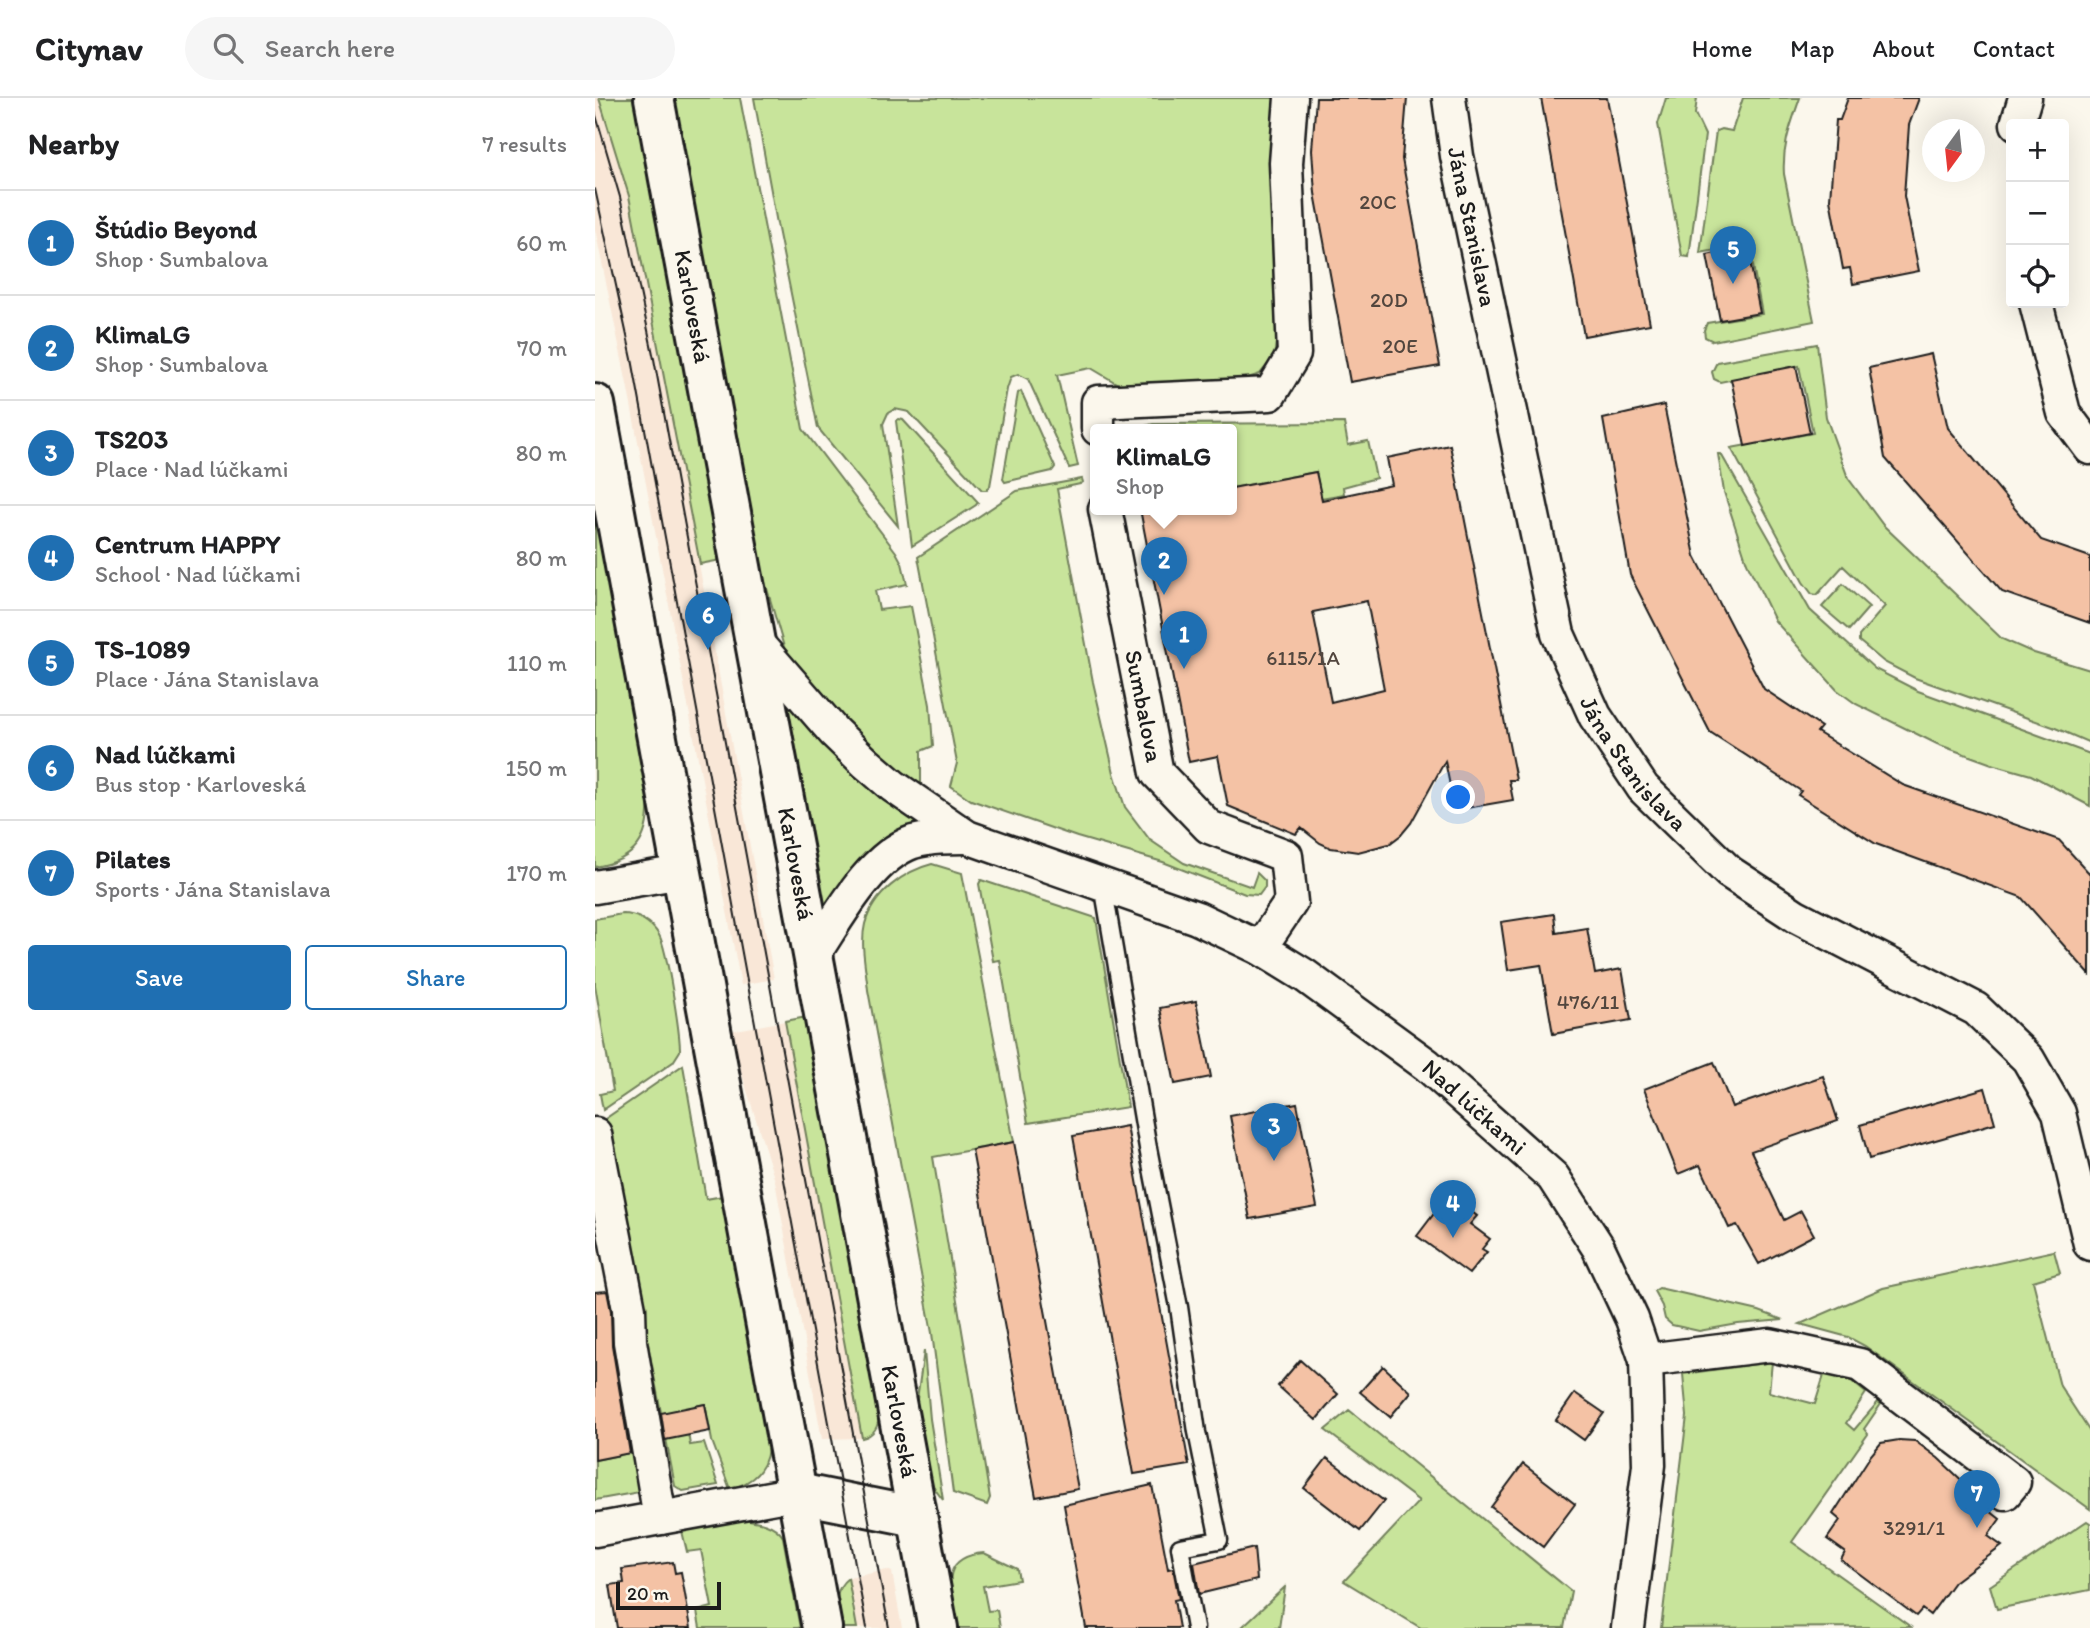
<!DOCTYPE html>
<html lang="en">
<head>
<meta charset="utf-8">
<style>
	:root { --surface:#fff; --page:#f6f6f6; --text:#202124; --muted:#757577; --line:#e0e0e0; --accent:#1f6fb2 }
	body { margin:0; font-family:Itim,sans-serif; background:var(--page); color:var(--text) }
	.controls { position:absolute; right:21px; top:21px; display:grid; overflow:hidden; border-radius:7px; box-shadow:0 7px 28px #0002 }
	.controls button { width:63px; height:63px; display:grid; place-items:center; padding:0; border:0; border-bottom:2px solid var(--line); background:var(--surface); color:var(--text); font:35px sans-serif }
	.compass { position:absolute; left:1327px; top:21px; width:63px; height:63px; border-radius:50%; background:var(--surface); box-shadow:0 7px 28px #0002; rotate:195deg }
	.scale { position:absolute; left:21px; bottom:18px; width:105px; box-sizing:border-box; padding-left:7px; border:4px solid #1c1c1c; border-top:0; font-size:19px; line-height:24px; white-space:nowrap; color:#1c1c1c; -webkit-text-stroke:5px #fbf7ec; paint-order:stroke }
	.you { position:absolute; left:864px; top:700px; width:24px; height:24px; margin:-18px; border:5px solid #fff; border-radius:50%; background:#1a73e8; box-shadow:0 0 0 10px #1a73e833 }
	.badge { display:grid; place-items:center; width:46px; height:46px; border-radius:50%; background:var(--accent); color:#fff; font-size:23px; font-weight:700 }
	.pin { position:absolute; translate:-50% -58px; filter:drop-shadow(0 2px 4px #0008) }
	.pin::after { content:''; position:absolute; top:37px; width:24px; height:21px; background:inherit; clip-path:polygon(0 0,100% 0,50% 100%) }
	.popup { position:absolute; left:495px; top:326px; width:147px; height:91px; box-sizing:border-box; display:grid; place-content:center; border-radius:7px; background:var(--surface); filter:drop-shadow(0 2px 5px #0005); font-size:23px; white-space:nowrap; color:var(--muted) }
	.popup b { font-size:26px; color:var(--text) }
	.popup::after { content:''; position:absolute; left:50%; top:100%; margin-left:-14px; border:14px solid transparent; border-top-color:var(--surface) }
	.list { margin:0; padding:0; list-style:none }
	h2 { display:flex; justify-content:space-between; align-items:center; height:91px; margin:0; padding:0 28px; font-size:30px }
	h2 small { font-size:23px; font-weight:400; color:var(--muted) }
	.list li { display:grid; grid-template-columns:46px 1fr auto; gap:21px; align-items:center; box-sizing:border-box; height:105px; padding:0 28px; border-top:2px solid var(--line) }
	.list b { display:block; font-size:26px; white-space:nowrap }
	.list p { margin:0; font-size:23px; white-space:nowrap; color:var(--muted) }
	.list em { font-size:23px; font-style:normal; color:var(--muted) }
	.actions { display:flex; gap:14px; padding:21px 28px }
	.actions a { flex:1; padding:16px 0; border:2px solid var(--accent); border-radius:7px; text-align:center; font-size:24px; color:var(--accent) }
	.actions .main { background:var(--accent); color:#fff }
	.icon { flex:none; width:38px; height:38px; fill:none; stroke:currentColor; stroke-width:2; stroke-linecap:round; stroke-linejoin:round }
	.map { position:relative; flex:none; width:1495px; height:1530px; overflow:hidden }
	header { display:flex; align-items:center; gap:42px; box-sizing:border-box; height:98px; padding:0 35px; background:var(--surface); border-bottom:2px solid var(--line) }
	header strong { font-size:33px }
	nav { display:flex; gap:38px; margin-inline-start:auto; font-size:24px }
	.search { width:490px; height:63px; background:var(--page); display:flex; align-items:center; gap:18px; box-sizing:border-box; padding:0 24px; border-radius:38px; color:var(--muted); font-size:26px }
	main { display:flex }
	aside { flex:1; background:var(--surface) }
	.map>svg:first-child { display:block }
	.built { fill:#f9e7d7 }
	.green { fill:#c8e49b; stroke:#72805c; stroke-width:2 }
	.building { fill:#f4c2a5; stroke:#1c1c1c; stroke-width:2; fill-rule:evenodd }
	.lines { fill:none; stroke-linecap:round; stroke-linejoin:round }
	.lane-casing { stroke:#1c1c1c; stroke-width:21 }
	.street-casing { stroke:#1c1c1c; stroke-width:37 }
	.secondary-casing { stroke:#1c1c1c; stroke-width:44 }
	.lane { stroke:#fbf7ec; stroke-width:16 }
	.street { stroke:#fbf7ec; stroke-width:32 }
	.secondary { stroke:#fbf7ec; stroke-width:38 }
	.tram { stroke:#1c1c1c; stroke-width:2 }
	.labels { text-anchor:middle; stroke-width:7; stroke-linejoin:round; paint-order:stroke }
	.number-label { font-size:21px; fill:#52463e }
	.street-label { font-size:24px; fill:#1c1c1c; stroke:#fbf7ec }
</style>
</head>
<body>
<header>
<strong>Citynav</strong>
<div class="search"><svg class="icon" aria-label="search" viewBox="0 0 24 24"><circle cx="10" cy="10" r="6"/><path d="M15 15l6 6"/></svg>Search here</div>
<nav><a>Home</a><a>Map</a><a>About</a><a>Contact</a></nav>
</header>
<main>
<aside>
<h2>Nearby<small>7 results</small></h2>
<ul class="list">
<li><span class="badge">1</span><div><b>Štúdio Beyond</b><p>Shop · Sumbalova</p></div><em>60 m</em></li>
<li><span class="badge">2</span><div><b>KlimaLG</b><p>Shop · Sumbalova</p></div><em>70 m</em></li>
<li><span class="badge">3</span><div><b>TS203</b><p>Place · Nad lúčkami</p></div><em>80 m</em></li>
<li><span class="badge">4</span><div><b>Centrum HAPPY</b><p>School · Nad lúčkami</p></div><em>80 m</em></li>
<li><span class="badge">5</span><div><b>TS-1089</b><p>Place · Jána Stanislava</p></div><em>110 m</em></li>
<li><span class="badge">6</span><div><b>Nad lúčkami</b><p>Bus stop · Karloveská</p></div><em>150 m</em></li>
<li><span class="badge">7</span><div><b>Pilates</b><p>Sports · Jána Stanislava</p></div><em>170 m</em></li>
</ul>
<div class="actions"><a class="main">Save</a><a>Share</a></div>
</aside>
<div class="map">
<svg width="1495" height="1530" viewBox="0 0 1495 1530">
	<rect width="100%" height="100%" fill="#fbf7ec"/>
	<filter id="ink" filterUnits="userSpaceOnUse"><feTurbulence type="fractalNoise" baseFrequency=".0143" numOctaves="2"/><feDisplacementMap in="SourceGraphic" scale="14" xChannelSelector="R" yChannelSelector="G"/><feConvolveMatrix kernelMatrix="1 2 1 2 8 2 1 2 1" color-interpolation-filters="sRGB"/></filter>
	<g filter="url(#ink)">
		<path class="built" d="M0,0H4L34,98L62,233L179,881L146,887L33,291L0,131Z
			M190,923L267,1340L227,1341L180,1083L141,957L136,933Z
			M292,1472L297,1474L307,1530H262L253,1480Z"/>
		<path class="green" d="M4,0H40L126,462L105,466L34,98Z
			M77,0H145L208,331L301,454L307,465L312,486L280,493L284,512L316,508L335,607L338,648L326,653V694L230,606L191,556L166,470Z
			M159,0H679L676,84L684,222L679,259L665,276L644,283L523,286L496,270L462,277L483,368L474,370L433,281L423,276L416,279L412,291L395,388L392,392H387L314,314L300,311L293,315L288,326L303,428L223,330L183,131Z
			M1071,0H1102L1100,16L1110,37L1094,159L1087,158L1063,26Z
			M1148,0H1205C1196,26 1187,48 1189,76L1219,223L1118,243L1110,239L1109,232L1112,225L1167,216L1154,146L1105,155L1121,33L1126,31L1137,33Z
			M1222,246L1231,319L1253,380L1288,427L1407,541L1439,555L1495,572V645L1458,629L1320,580L1289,564L1264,543V538L1290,508L1248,468L1222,497L1217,496L1208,484L1136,350L1218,335L1204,268L1125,284L1119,281L1117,274L1122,264Z
			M426,293L460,369L457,373L410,384L408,381L423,295Z
			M304,321L308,322L383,404L381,407L317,448L301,323Z
			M749,325L753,347L773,343L781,380L748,389L749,396L726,400L721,374L637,390V331H538L558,326Z
			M1123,356H1126L1215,512L1280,571L1323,593L1495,656V708L1436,677L1397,666L1342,646L1261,606L1242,592L1180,523L1152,465L1129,394Z
			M487,381L488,384L485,386L462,391L498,584L519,675L530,709L555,742L589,765L657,789L662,775L670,783V789L664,797L650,796L568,764L482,739L376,702L356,688L362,665L323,459L422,393Z
			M0,414L53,701C55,741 41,762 0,769Z
			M1248,486L1274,509L1254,532L1227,509Z
			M190,600L337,725C278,734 262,770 229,815Z
			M337,766L367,775L419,1044L338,1059L395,1400L392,1407L358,1395L337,1235L273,892C271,871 265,846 270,826C278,796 309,773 337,766Z
			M386,782L501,820L533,1009L433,1025L405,862L398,863L384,786Z
			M27,816C42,816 56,824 64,837C72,851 85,934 85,953L78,964L8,1012L5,996L18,993L0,887V821Z
			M212,919L284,1315C284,1328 280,1337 267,1340L190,923Z
			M88,967L111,1101L128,1098L173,1350C171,1373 157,1385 135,1391L117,1343L110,1306L89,1311L95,1347L109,1345L123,1387L88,1393L80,1388L10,1021Z
			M1459,1153L1465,1175L1438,1183L1465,1288L1495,1334V1411L1270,1248L1253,1239L1205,1226L1288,1190Z
			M1064,1190L1164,1213L1188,1222L1143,1226L1104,1233L1077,1227L1070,1221L1067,1208L1059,1193Z
			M329,1253L335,1321L348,1402L336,1386L321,1308Z
			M1177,1264L1174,1294L1220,1306L1231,1271L1255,1282L1271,1295L1251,1325L1259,1332L1283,1304L1286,1306L1269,1331L1273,1336L1197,1444L1316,1529L1066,1530L1092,1318L1088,1276Z
			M754,1312L976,1493L969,1530H826L749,1483L824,1403L730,1332Z
			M44,1353L50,1393L0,1402V1362Z
			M147,1421C162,1423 180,1425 188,1439L205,1530H105L102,1513L117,1509L106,1452L92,1454L87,1433Z
			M1492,1423L1495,1425V1492L1402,1511L1395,1488Z
			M389,1455L422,1471L424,1482L388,1488L393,1513L402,1512L405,1530H363C357,1496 340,1459 389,1455Z
			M253,1480L262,1530H246C243,1511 236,1493 253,1480Z
			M690,1489L684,1530H645H646Z"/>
		<path class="building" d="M721,0H812L807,61L845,268L755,284L720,95L717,52Z
			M946,0H1012L1055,226L989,238Z
			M1253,0H1324L1314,27L1309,98L1324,173L1258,186L1255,170L1248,171L1235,101L1241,22H1245Z
			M1152,148L1165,215L1125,222L1112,157Z
			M1336,256L1353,330L1446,442L1495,459V525L1407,494L1290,360L1274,270Z
			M1201,268L1215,335L1150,348L1136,281Z
			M1069,307L1100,458L1169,591L1226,629L1222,634L1308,687L1464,742L1495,776V877L1426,799L1281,746L1203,697L1206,693L1115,634L1035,477L1008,321Z
			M855,347L921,682H914L918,702L860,712L850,663L816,725L806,737L794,746L763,754L736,750L725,745L706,730L701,736L633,708L623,658L594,664L545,411H637V390L721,374L727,402L797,387L792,360ZM772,503L789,591L736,604L718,514Z
			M959,816L961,835L992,830L1000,876L1027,871L1036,922L958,936L946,867L913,872L906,824Z
			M601,903L616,979L580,986L565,910Z
			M1119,964L1137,1009L1228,978L1243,1023L1156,1053L1189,1122L1206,1113L1219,1137L1164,1166L1142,1127L1134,1130L1105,1067L1083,1076L1049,991Z
			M1390,990L1400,1025L1274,1061L1265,1027Z
			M702,1005L722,1109L655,1121L635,1018Z
			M532,1028L594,1367L539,1376L478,1038Z
			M419,1044L483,1391L441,1399L377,1052Z
			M854,1096L882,1118L875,1126L895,1141L887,1151L892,1154L874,1176L822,1138Z
			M12,1193L16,1213L17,1247L35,1355L0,1362V1194Z
			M705,1262L743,1296L721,1322L683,1288Z
			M788,1268L816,1294L795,1319L765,1294Z
			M980,1295L1009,1315L989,1342L961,1322Z
			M110,1306L115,1333L70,1342L66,1315Z
			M1304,1342L1320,1343L1343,1360L1392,1406L1390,1409L1405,1421L1393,1438L1407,1448L1359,1484L1335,1517L1327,1511L1321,1518L1246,1462L1250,1454L1232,1441L1245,1422L1238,1416L1276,1357L1286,1345Z
			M732,1360L789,1403L765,1433L709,1390Z
			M928,1366L980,1406L948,1449L896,1409Z
			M557,1387L573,1471L578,1470L584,1501L579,1502L584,1530H491L469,1407Z
			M659,1450L662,1482L604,1496L599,1465Z
			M78,1464L80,1475L86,1474L96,1530H22L15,1487L29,1485L27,1471Z"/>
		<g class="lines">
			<defs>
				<path id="lane" d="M508,787L553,1050L584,1209L602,1334L624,1442L585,1449L600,1530"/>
				<g id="street">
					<path id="s1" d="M854,0L862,58L963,536L1000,618L1048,690L1134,774L1201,818L1381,911L1433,961L1464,1015L1495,1146"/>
					<path d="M1422,26L1430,0"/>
					<path d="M1441,205L1469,315L1495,350"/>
					<path d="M503,331V304L675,296L699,256L691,65L696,0"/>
					<path id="s2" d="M510,411L562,675L614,729L691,758L696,804L665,850"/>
					<path id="s3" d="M161,544L239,634L270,664L298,688L372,739L602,820L665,850L709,877L832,967L958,1079L1003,1149L1037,1221L1051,1262L1054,1367L1033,1530"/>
					<path d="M0,789L86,774"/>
					<path d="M219,856C243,820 275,759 318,744C336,739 354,739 372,739"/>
					<path d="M0,1036L34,1211L35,1244L65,1420"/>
					<path d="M1051,1262L1175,1247L1265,1267L1419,1384L1410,1395"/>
					<path d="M0,1432L202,1395"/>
				</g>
				<g id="secondary">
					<path id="s4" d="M59,0L343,1530"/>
					<path d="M0,306L227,1530"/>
					<path d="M202,1395L322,1419"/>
				</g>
			</defs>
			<use href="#lane" class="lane-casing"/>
			<use href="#street" class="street-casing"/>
			<use href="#secondary" class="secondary-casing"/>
			<use href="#lane" class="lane"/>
			<use href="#street" class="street"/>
			<use href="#secondary" class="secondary"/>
			<path class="tram" d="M0,14L25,99L59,261L294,1530
				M0,91L37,261L272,1530"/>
		</g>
	</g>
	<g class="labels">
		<g class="number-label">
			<text x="783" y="111">20C</text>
			<text x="794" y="209">20D</text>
			<text x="805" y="255">20E</text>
			<text x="708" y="567">6115/1A</text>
			<text x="993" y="911">476/11</text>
			<text x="1319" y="1437">3291/1</text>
		</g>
		<g class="street-label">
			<text dy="8" stroke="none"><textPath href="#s1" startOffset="131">Jána Stanislava</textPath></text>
			<text dy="8" stroke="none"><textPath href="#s4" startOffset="212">Karloveská</textPath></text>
			<text dy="8" stroke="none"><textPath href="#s2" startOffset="201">Sumbalova</textPath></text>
			<text dy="8" stroke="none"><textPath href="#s1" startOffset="698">Jána Stanislava</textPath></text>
			<text dy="8" stroke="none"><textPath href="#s4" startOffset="779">Karloveská</textPath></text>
			<text dy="8" stroke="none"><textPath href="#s3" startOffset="870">Nad lúčkami</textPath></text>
			<text dy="8" stroke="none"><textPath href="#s4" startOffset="1346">Karloveská</textPath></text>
		</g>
	</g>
</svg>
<div class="controls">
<button>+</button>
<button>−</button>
<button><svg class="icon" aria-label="locate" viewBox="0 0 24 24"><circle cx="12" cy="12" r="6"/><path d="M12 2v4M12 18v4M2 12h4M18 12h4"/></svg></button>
</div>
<svg class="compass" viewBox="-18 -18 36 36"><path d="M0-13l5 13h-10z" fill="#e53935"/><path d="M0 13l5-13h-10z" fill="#757577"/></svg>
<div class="scale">20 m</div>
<div class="you"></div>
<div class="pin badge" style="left:589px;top:571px">1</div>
<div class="pin badge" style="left:569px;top:497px">2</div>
<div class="popup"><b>KlimaLG</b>Shop</div>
<div class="pin badge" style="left:679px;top:1063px">3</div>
<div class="pin badge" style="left:858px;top:1140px">4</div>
<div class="pin badge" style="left:1138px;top:186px">5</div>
<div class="pin badge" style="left:113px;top:552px">6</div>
<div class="pin badge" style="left:1382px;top:1430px">7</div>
</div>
</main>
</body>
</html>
